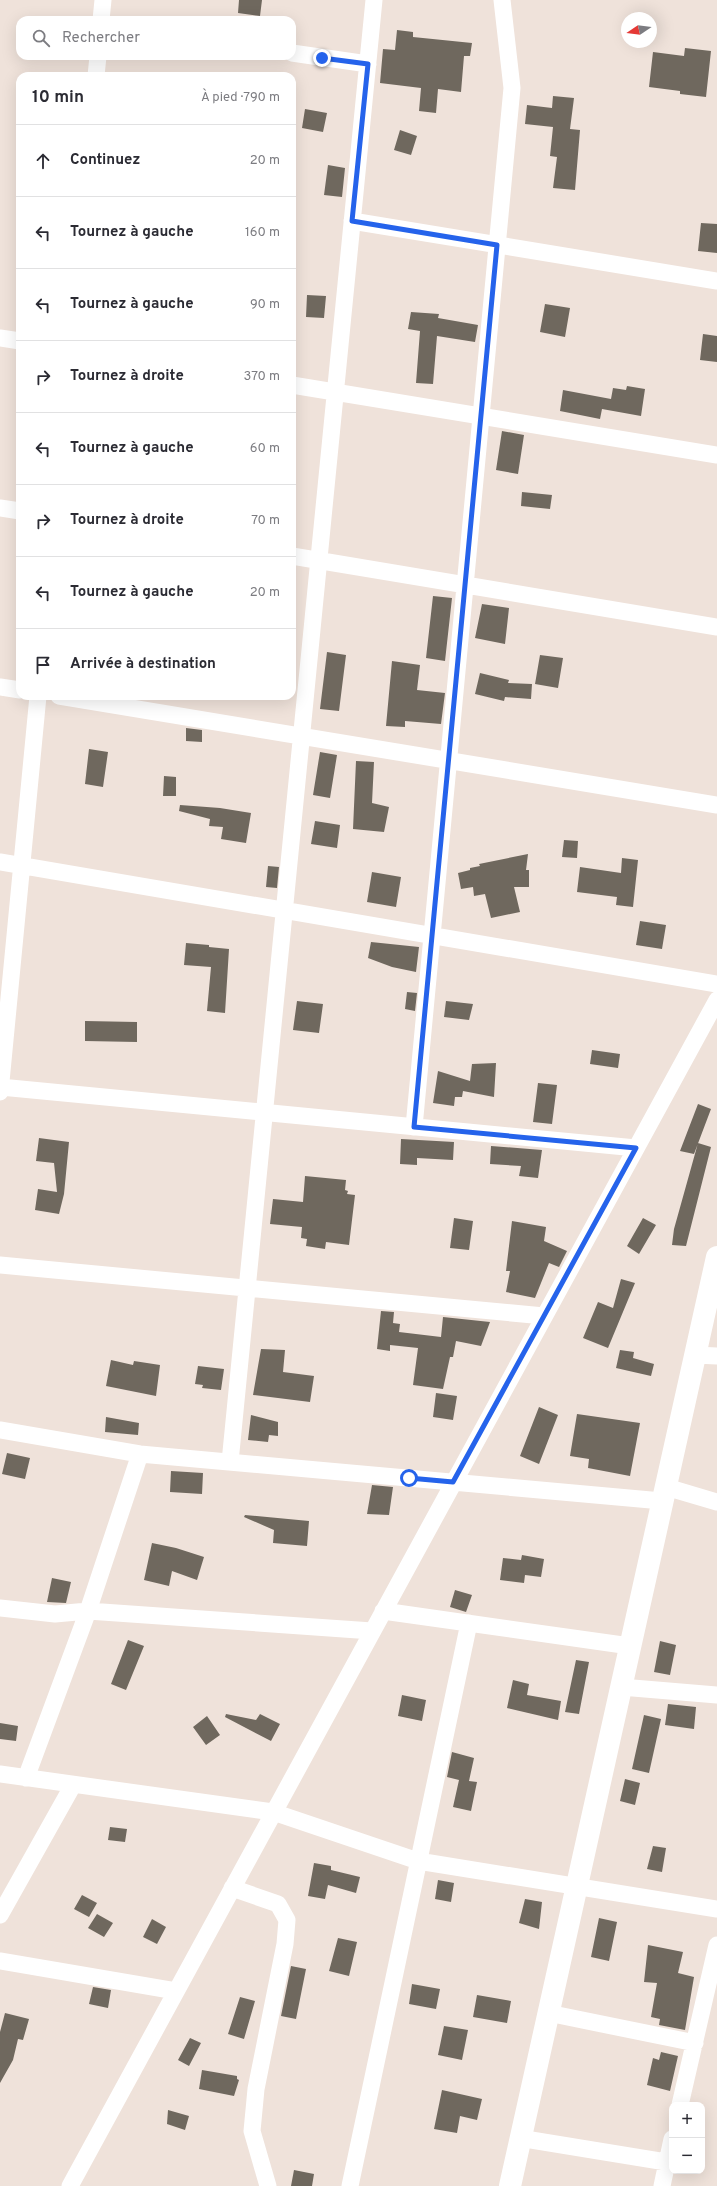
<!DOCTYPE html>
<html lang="fr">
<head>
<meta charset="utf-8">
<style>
	:root { --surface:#fff; --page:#f7f7f7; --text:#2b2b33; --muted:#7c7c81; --line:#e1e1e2 }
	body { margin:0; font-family:Overpass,sans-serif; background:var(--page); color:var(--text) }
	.controls { position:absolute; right:12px; bottom:12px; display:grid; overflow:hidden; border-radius:8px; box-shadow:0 4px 16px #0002 }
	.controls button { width:36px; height:36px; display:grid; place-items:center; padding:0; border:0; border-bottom:1px solid var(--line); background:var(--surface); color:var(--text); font:20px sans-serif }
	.compass { position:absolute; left:621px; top:12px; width:36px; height:36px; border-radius:50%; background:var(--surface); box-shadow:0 4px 16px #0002; rotate:257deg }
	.stop { position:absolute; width:12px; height:12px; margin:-9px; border:3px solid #2563eb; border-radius:50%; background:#fff }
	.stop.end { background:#2563eb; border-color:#fff; box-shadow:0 1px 4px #0008 }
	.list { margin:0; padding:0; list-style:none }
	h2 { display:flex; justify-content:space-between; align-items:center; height:52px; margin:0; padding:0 16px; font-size:17px }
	h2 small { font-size:13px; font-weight:400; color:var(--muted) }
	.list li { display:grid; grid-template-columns:26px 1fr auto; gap:12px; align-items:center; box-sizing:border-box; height:72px; padding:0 16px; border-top:1px solid var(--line) }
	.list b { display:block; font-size:15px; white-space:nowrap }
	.list em { font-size:13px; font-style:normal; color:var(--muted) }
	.icon { flex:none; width:22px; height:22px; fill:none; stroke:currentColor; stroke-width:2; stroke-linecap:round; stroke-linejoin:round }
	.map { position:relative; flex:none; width:717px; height:2186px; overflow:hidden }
	.search { position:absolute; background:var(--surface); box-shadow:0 4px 16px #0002; left:16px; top:16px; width:280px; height:44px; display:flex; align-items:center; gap:10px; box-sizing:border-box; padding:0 14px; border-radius:12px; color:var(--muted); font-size:15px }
	.panel { position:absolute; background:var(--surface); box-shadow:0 4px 16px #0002; left:16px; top:72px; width:280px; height:628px; border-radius:12px }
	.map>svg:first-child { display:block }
	.building { fill:#6f685e }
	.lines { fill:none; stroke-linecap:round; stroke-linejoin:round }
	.street { stroke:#fff; stroke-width:17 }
	.secondary { stroke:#fff; stroke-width:22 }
	.route { stroke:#2563eb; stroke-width:5 }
</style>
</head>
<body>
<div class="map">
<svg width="717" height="2186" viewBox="0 0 717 2186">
	<rect width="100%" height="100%" fill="#efe2da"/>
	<path class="building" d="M239,0H262L260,16L238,13Z
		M397,30L413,32V37L472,43L470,56H464L461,92L438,89L436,113L419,111L421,88L380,83L383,49L395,50Z
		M685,48L711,51L706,97L680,94V91L649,87L653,52L684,56Z
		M553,96L574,98L570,129L580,130L575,190L553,188L557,157L550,156L553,127L525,124L527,105L552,108Z
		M305,109L327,113L323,132L302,128Z
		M400,130L417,136L411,155L394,150Z
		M328,165L345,168L342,197L324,195Z
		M701,223L717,224V253L698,251Z
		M307,295L326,296L324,318L306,317Z
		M545,304L570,308L565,337L540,332Z
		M411,312L439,314L438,318L478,325L475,342L437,336L433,384L416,383L420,331L408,329Z
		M703,334L717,336V362L700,360Z
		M627,386L645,389L641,416L602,409L600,419L560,411L563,390L611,399L613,388L626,390Z
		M502,431L524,435L518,474L496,470Z
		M522,492L552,495L550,509L521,506Z
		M433,596L452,598L445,661L426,658Z
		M482,604L509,608L505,644L475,638Z
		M327,652L346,655L339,711L320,709Z
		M540,655L563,658L558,688L535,684Z
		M392,661L420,665L417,690L445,693L441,724L405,721V727L386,726Z
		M480,673L509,680L508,683L532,684L531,699L505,697L504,701L475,694Z
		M186,728L202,730V742L186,741Z
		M89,749L108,752L103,787L85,784Z
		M320,752L337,755L330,798L313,795Z
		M356,761L374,762L372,803L389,807L384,832L353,829Z
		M164,776L176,777V796H163Z
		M180,805L220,808L251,813L246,843L221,839L223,827L209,826L210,819L179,811Z
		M315,821L340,825L337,848L311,844Z
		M564,840L578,841L577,858L562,857Z
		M528,854L526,870H529V887H514L520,912L491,918L485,894L474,896L473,887L461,889L458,873L470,870V868L480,866L479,864Z
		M622,858L638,860L633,907L616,905L617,897L577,892L580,867L621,873Z
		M268,866L279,867L277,888L266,887Z
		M372,872L401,877L396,907L367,902Z
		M640,921L666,925L662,949L636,945Z
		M371,942L419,947L416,972L392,967L368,958Z
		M186,943L209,945V947L229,949L225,1013L207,1011L211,967L184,965Z
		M407,992L417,993L415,1011L405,1009Z
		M297,1001L323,1004L319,1033L293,1030Z
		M446,1001L473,1004L469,1020L444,1017Z
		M85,1021L137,1022V1042L85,1041Z
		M592,1050L620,1054L618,1068L590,1064Z
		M496,1063L494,1097L463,1091L462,1097H455L454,1106L433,1103L438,1071L470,1081L472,1064Z
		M538,1083L557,1085L552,1124L533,1122Z
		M698,1104L711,1109L694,1154L680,1151Z
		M39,1138L69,1142L64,1194L59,1214L35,1210L38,1189L57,1192L54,1163L36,1161Z
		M401,1139L454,1142L453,1160L417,1158V1165L400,1164Z
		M698,1143L711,1147L686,1246L672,1245L674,1229Z
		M491,1146L542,1150L538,1178L519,1176L521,1166L490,1164Z
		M305,1176L346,1180L345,1190L348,1191L347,1194L355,1195L349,1245L326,1242L325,1249L306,1246L307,1239L301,1238L302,1227L270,1224L273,1199L303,1202Z
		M454,1218L473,1221L469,1250L450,1248Z
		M643,1218L656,1225L639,1254L627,1246Z
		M512,1221L546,1227L544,1241L567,1251L559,1267L549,1263L535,1298L506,1292L510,1271H506Z
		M621,1279L635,1283L608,1348L583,1338L598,1302L613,1308Z
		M381,1311L394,1312L393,1323L400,1324L399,1332L441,1337L443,1317L490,1322L481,1346L456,1341L453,1357H450L443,1389L413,1385L418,1348L390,1345V1351L377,1349Z
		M261,1349L285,1350L283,1372L314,1376L310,1402L253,1395Z
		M620,1350L634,1352L633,1358L654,1364L651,1376L616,1368Z
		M111,1360L133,1365L134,1361L160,1365L156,1396L106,1386Z
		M198,1366L224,1369L221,1390L202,1388L203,1385L195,1384Z
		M436,1393L457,1396L453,1420L433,1417Z
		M539,1407L558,1415L539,1464L520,1456Z
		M577,1414L640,1423L630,1476L588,1468L589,1459L570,1456Z
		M251,1415L278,1422V1436L269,1435L268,1442L248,1440Z
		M106,1417L139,1423L138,1435L105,1432Z
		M7,1453L30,1458L25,1479L2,1474Z
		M171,1471L203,1473L202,1494L170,1492Z
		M372,1485L393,1487L389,1515L367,1514Z
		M245,1515L309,1521L307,1546L273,1543L274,1530L244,1517Z
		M152,1543L176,1548L204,1557L197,1580L172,1571L169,1586L144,1580Z
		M522,1555L544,1559L541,1577L525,1575L524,1583L500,1580L503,1558L521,1560Z
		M52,1578L71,1582L66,1603L47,1602Z
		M455,1590L472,1595L466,1612L450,1607Z
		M128,1640L144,1646L126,1690L111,1684Z
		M660,1641L676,1645L670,1675L654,1672Z
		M576,1660L589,1662L579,1714L565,1712Z
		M513,1680L529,1684L527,1695L561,1701L558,1720L507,1708Z
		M402,1695L426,1700L422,1721L398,1716Z
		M668,1704L696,1707L694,1729L665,1725Z
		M226,1714L256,1720L260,1714L280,1724L271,1741L225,1717Z
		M644,1715L661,1719L649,1773L632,1769Z
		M207,1716L220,1735L206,1745L193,1727Z
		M0,1723L18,1726L16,1741L0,1739Z
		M452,1752L474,1758L469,1781L477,1782L471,1811L453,1807L459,1780L447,1777Z
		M625,1779L640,1783L635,1805L620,1801Z
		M110,1827L127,1829L125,1842L108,1840Z
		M653,1846L666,1848L662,1872L647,1869Z
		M314,1863L331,1866V1870L360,1877L356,1893L328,1885L325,1899L308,1896Z
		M438,1880L454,1883L451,1902L435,1899Z
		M82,1895L97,1903L89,1917L74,1909Z
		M525,1899L542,1902L539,1929L519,1923Z
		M97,1914L113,1923L104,1937L88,1928Z
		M599,1918L617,1922L609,1961L591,1957Z
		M152,1919L166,1927L157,1944L143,1937Z
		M338,1938L357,1942L349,1976L329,1971Z
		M648,1945L683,1952L678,1973L694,1977L685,2030L659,2025L660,2019L651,2017L657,1983L644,1982Z
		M291,1966L306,1969L296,2019L281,2016Z
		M412,1984L440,1989L436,2009L409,2004Z
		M93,1987L111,1990L108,2008L89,2004Z
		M477,1995L511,2001L507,2023L473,2017Z
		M240,1997L255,2001L244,2039L228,2034Z
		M5,2013L29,2019L23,2040L18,2039L13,2060L0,2083V2032Z
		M444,2026L468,2030L462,2060L438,2055Z
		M190,2038L201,2043L189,2066L178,2060Z
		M661,2052L678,2056L670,2091L647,2085L653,2058L659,2060Z
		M202,2070L237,2076V2079L239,2080L234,2096L199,2089Z
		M442,2090L482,2099L477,2120L460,2116L457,2133L434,2129Z
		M168,2110L189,2116L185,2130L167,2124Z
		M294,2170L314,2174L312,2186H291Z"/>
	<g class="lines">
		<path class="street" d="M101,20L103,0
			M292,53L368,64
			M96,76L98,56
			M352,221L717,281
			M0,338L20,341
			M292,385L717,455
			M0,508L20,511
			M292,556L717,627
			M0,687L20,690
			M59,696L717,805
			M0,862L717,984
			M0,1087L636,1148
			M0,1092L38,696
			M414,1127L512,88L502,0
			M0,1265L544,1316
			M695,1355L717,1356
			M0,1430L140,1454L662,1501
			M230,1462L374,0
			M666,1487L717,1502
			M0,1608L55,1614L88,1611L372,1631
			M383,1611L630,1646
			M621,1687L717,1695
			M0,1774L273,1812L418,1861L717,1909
			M26,1778L88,1611L140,1454
			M232,1888L278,1904L287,1920L285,1944L256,2089L252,2131L268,2186
			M0,1915L73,1785
			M0,1961L176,1991
			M548,2013L695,2043
			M680,2105L717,1945
			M519,2138L666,2162
			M70,2186L717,1000
			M350,2186L469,1623
			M662,2186L672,2139"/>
		<path class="secondary" d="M510,2186L717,1257"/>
	</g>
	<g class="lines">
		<path class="route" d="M322,58L368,64L352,221L497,245L414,1127L636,1148L453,1482L409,1478"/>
	</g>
</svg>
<div class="controls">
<button>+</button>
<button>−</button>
</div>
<svg class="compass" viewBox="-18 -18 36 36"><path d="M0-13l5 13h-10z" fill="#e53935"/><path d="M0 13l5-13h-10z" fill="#7c7c81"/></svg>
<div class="stop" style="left:409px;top:1478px"></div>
<div class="stop end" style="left:322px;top:58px"></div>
<div class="search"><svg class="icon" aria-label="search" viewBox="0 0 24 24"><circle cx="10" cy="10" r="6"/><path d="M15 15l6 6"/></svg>Rechercher</div>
<section class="panel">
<h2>10 min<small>À pied · 790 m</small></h2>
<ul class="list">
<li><svg class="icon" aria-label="ahead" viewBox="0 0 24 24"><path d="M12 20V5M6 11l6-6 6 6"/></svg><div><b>Continuez</b></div><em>20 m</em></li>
<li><svg class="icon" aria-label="left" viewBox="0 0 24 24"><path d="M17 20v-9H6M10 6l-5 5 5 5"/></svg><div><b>Tournez à gauche</b></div><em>160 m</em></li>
<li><svg class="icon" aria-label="left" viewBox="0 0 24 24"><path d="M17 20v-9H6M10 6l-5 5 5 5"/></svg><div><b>Tournez à gauche</b></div><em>90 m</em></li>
<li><svg class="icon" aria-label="right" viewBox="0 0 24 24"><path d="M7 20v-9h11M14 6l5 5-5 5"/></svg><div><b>Tournez à droite</b></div><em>370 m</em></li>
<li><svg class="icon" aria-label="left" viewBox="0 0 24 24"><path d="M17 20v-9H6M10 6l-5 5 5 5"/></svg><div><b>Tournez à gauche</b></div><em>60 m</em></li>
<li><svg class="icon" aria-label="right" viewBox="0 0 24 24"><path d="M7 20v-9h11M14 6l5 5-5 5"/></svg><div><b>Tournez à droite</b></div><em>70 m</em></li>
<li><svg class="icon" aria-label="left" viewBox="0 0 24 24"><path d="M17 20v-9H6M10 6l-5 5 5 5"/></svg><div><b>Tournez à gauche</b></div><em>20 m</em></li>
<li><svg class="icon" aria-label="arrive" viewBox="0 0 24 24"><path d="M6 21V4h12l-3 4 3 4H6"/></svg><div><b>Arrivée à destination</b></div></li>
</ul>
</section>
</div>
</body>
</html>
